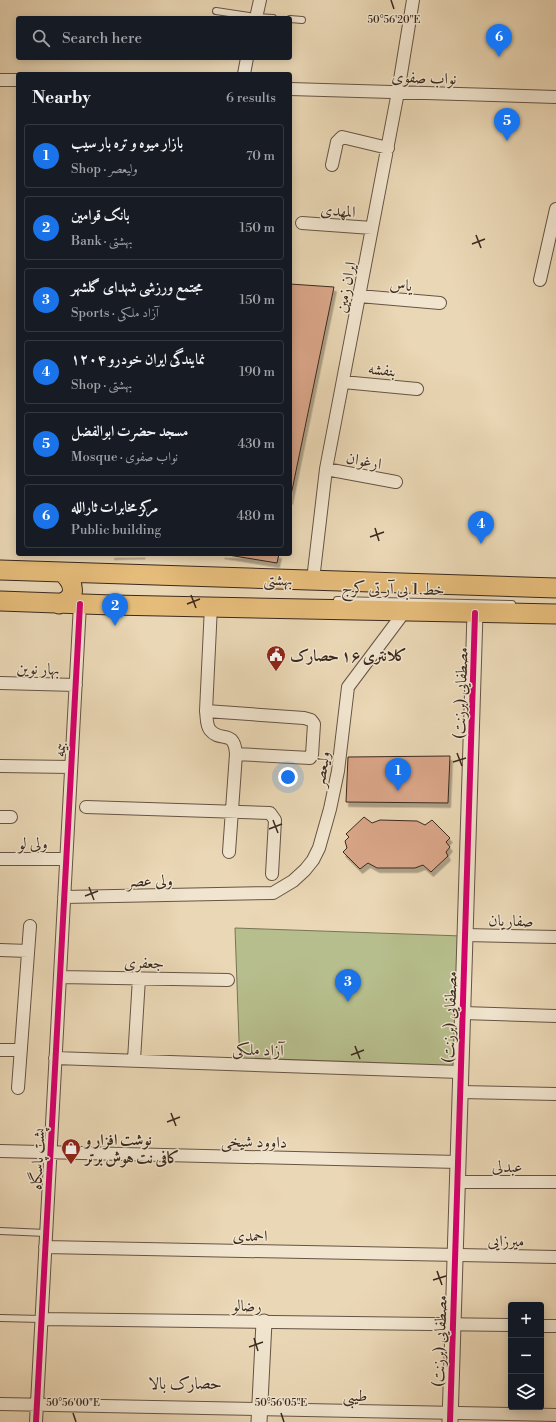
<!DOCTYPE html>
<html lang="en">
<head>
<meta charset="utf-8">
<style>
	:root { --surface:#171b24; --page:#242831; --text:#f1f3f6; --muted:#9ea1a6; --line:#363941; --accent:#1a73e8 }
	body { margin:0; font-family:"Libre Bodoni",Amiri,serif; background:var(--page); color:var(--text) }
	.controls { position:absolute; right:12px; bottom:12px; display:grid; overflow:hidden; border-radius:4px; box-shadow:0 2px 10px #0003 }
	.controls button { width:36px; height:36px; display:grid; place-items:center; padding:0; border:0; border-bottom:1px solid var(--line); background:var(--surface); color:var(--text); font:20px sans-serif }
	.you { position:absolute; left:288px; top:777px; width:14px; height:14px; margin:-10px; border:3px solid #fff; border-radius:50%; background:#1a73e8; box-shadow:0 0 0 6px #1a73e833 }
	.badge { display:grid; place-items:center; width:26px; height:26px; border-radius:50%; background:var(--accent); color:#fff; font-size:13px; font-weight:700 }
	.pin { position:absolute; translate:-50% -33px; filter:drop-shadow(0 1px 2px #0008) }
	.pin::after { content:''; position:absolute; top:21px; width:14px; height:12px; background:inherit; clip-path:polygon(0 0,100% 0,50% 100%) }
	.list { margin:0; padding:0; list-style:none }
	h2 { display:flex; justify-content:space-between; align-items:center; height:52px; margin:0; padding:0 16px; font-size:17px }
	h2 small { font-size:13px; font-weight:400; color:var(--muted) }
	.list li { display:grid; grid-template-columns:26px 1fr auto; gap:12px; align-items:center; box-sizing:border-box; height:64px; margin:0 8px 8px; padding:0 8px; border:1px solid var(--line); border-radius:4px }
	.list b { display:block; font-size:15px; white-space:nowrap }
	.list p { margin:0; font-size:13px; white-space:nowrap; color:var(--muted) }
	.list em { font-size:13px; font-style:normal; color:var(--muted) }
	.icon { flex:none; width:22px; height:22px; fill:none; stroke:currentColor; stroke-width:2; stroke-linecap:round; stroke-linejoin:round }
	.map { position:relative; flex:none; width:556px; height:1422px; overflow:hidden }
	.search { position:absolute; background:var(--surface); box-shadow:0 2px 10px #0003; left:16px; top:16px; width:276px; height:44px; display:flex; align-items:center; gap:10px; box-sizing:border-box; padding:0 14px; border-radius:4px; color:var(--muted); font-size:15px }
	.panel { position:absolute; background:var(--surface); box-shadow:0 2px 10px #0003; left:16px; top:72px; width:276px; height:484px; border-radius:4px }
	.map>svg:first-child { display:block }
	.green { fill:#b7be8d; stroke:#787456 }
	.building { fill:#d9a588; stroke:#3a291e; filter:url(#shadow) }
	.lines { fill:none; stroke-linecap:round; stroke-linejoin:round }
	.service-casing { stroke:#665444; stroke-width:8 }
	.minor-casing { stroke:#665444; stroke-width:14 }
	.tertiary-casing { stroke:#665444; stroke-width:17 }
	.primary-casing { stroke:#3a291e; stroke-width:21 }
	.service { stroke:#f1e5cf; stroke-width:6 }
	.minor { stroke:#f1e5cf; stroke-width:12 }
	.tertiary { stroke:#f1e5cf; stroke-width:15 }
	.primary { stroke:#e5bc7a; stroke-width:19 }
	.cycleway-casing { stroke:#f1e5cf; stroke-width:8 }
	.cycleway { stroke:#d6006c; stroke-width:6 }
	.ticks { fill:none; stroke:#3a291e; stroke-width:1.5 }
	.labels { text-anchor:middle; stroke-width:3; stroke-linejoin:round; paint-order:stroke }
	.street-label { font-size:16px; fill:#3a291e; stroke:#f1e5cf }
	.poi-label { font-size:16px; font-weight:bold; fill:#3a291e; stroke:#f1e5cf; text-anchor:start }
	.neighbourhood-label { font-size:17px; fill:#3a291e; stroke:#f1e5cf }
	.ticks-label { font-size:10px; text-anchor:middle; fill:#3a291e; stroke:#f1e5cf; stroke-width:3; stroke-linejoin:round; paint-order:stroke }
</style>
</head>
<body>
<div class="map">
<svg width="556" height="1422" viewBox="0 0 556 1422">
	<defs>
		<filter id="shadow"><feDropShadow dx="2.5" dy="4.5" stdDeviation="0" flood-color="#0004"/></filter>
	</defs>
	<rect width="100%" height="100%" fill="#ead7b5"/>
	<filter id="stains"><feTurbulence type="fractalNoise" baseFrequency=".005" numOctaves="4"/><feColorMatrix values="0 0 0 0 .2 0 0 0 0 .09 0 0 0 0 .02 0 0 0 .5 -.17"/></filter>
	<radialGradient id="worn" r=".72"><stop offset=".6" stop-color="#630" stop-opacity="0"/><stop offset="1" stop-color="#630" stop-opacity=".3"/></radialGradient>
	<path class="green" d="M235,928L462,936L457,1069L240,1068Z"/>
	<path class="building" d="M290,284L334,287L290,500Z
		M112,554H143L112,555Z
		M222,554H279L277,563Z
		M450,756L448,803L346,802L348,757Z
		M364,817L372,823L380,820L417,821L425,825L432,820L450,838L446,842L450,847L446,852L448,856L431,872L423,865L415,868H377L368,863L360,869L343,852L347,848L345,841L349,837L346,834Z"/>
	<g class="lines">
		<defs>
			<path id="service" d="M216,11L256,17L273,18
				M290,19L302,20
				M337,600L512,604
				M0,1231L46,1233
				M0,1318L41,1319"/>
			<path id="minor" d="M256,18L260,0
				M244,74L247,58
				M0,80H18
				M290,89L556,97
				M332,165L337,142L342,137L388,148
				M302,223L372,228
				M540,280L556,209
				M359,296L440,303
				M343,382L417,389
				M326,469L396,482
				M313,580L326,469L398,92L413,0
				M211,606L206,711C207,717 206,725 210,730C220,743 234,728 236,754L229,852
				M0,683L76,685
				M206,711L304,718L311,720L314,724L312,755L310,758L236,754
				M0,766L71,767
				M86,807L270,813L275,820L272,874
				M0,817H11
				M0,859H66
				M64,897L273,893L293,881L305,870L313,860L319,848L330,809L338,771L348,687L405,611
				M465,935L556,937
				M0,950L28,951
				M60,977L228,980
				M463,1013L556,1016
				M0,1050H21
				M55,1058L460,1072
				M134,1060L139,978
				M18,1088L30,926
				M460,1092L556,1094
				M0,1151L458,1162
				M457,1182H556
				M45,1247L556,1257
				M41,1319L511,1325
				M541,1326H556
				M0,1404L556,1415
				M36,1422L80,604"/>
			<path id="tertiary" d="M259,1422L264,1322
				M450,1422L475,613"/>
			<path id="primary" d="M0,570L556,588
				M0,601L112,605L556,614
				M59,604C78,598 75,583 62,572"/>
		</defs>
		<use href="#service" class="service-casing"/>
		<use href="#minor" class="minor-casing"/>
		<use href="#tertiary" class="tertiary-casing"/>
		<use href="#primary" class="primary-casing"/>
		<use href="#service" class="service"/>
		<use href="#minor" class="minor"/>
		<use href="#tertiary" class="tertiary"/>
		<use href="#primary" class="primary"/>
		<defs>
			<path id="cycleway" d="M36,1422L80,604
				M450,1422L475,613"/>
		</defs>
		<use href="#cycleway" class="cycleway-casing"/>
		<use href="#cycleway" class="cycleway"/>
	</g>
	<path class="ticks" d="M391,0L394,9M476,235L481,248M472,244L485,239M375,528L379,541M370,537L384,532M191,595L196,608M187,604L200,599M457,753L462,766M453,762L466,758M273,820L278,833M269,829L282,824M89,887L94,900M85,896L98,891M355,1046L360,1059M351,1055L364,1050M171,1113L176,1126M167,1122L180,1117M437,1271L442,1285M433,1280L446,1276M254,1338L258,1351M249,1347L263,1342M73,1413L76,1422M281,1413L284,1422"/>
	<defs>
		<symbol id="civic-pin" viewBox="-11 -11 22 30"><path d="M0 17L-7.5 6A9.5 9.5 0 1 1 7.5 6Z" fill="#8f2418" stroke="#f1e5cf"/><path d="M-.6-6.5H3V-4.5H.6V-3L4-1V1h2V6H-6V1h2V-1L-.6-3ZM-1.2 2.5V6h2.4V2.5Z" fill="#fff"/></symbol>
		<symbol id="shop-pin" viewBox="-11 -11 22 30"><path d="M0 17L-7.5 6A9.5 9.5 0 1 1 7.5 6Z" fill="#8f2418" stroke="#f1e5cf"/><path d="M-5-2.5h2.3a2.7 3.5 0 0 1 5.4 0H5L5.5 6h-11ZM-1.5-2.5h3a1.5 2.3 0 0 0-3 0Z" fill="#fff"/></symbol>
	</defs>
	<g fill-rule="evenodd">
		<use href="#civic-pin" x="265" y="644" width="22" height="30"/>
		<use href="#shop-pin" x="60" y="1137" width="22" height="30"/>
	</g>
	<g class="labels">
		<g class="street-label">
			<text transform="translate(424 77) rotate(2)" y="6">نواب صفوی</text>
			<text transform="translate(338 210) rotate(4)" y="6">المهدی</text>
			<text transform="translate(401 284) rotate(5)" y="6">یاس</text>
			<text transform="translate(345 287) rotate(-79)" y="6">ایران زمین</text>
			<text transform="translate(382 369) rotate(6)" y="6">بنفشه</text>
			<text transform="translate(364 460) rotate(11)" y="6">ارغوان</text>
			<text transform="translate(278 579) rotate(2)" y="6">بهشتی</text>
			<text transform="translate(393 588) rotate(1)" y="6">خط 1 بی آر تی کرج</text>
			<text transform="translate(38 668) rotate(2)" y="6">بهار نوین</text>
			<text transform="translate(460 693) rotate(-88)" y="6">مصطفایی (برزنت)</text>
			<text transform="translate(59 750) rotate(-87)" y="6">بیمه</text>
			<text transform="translate(321 769) rotate(-81)" y="6">ولیعصر</text>
			<text x="33" y="849">ولی لو</text>
			<text transform="translate(150 880) rotate(-1)" y="6">ولی عصر</text>
			<text transform="translate(511 920) rotate(1)" y="6">صفاریان</text>
			<text transform="translate(144 962) rotate(1)" y="6">جعفری</text>
			<text transform="translate(449 1017) rotate(-88)" y="6">مصطفایی (برزنت)</text>
			<text transform="translate(258 1049) rotate(2)" y="6">آزاد ملکی</text>
			<text transform="translate(254 1141) rotate(1)" y="6">داوود شیخی</text>
			<text transform="translate(37 1159) rotate(-87)" y="6">پشت پاسگاه</text>
			<text x="507" y="1172">عبدلی</text>
			<text transform="translate(250 1235) rotate(1)" y="6">احمدی</text>
			<text transform="translate(506 1240) rotate(1)" y="6">میرزایی</text>
			<text transform="translate(247 1305) rotate(1)" y="6">رضالو</text>
			<text transform="translate(439 1341) rotate(-88)" y="6">مصطفایی (برزنت)</text>
			<text transform="translate(355 1395) rotate(1)" y="6">طیبی</text>
		</g>
		<g class="poi-label">
			<text x="290" y="661">کلانتری ۱۶ حصارک</text>
			<text x="85" y="1145">نوشت افزار و<tspan x="85" dy="18">کافی نت هوش برتر</tspan></text>
		</g>
		<g class="neighbourhood-label">
			<text x="185" y="1389">حصارک بالا</text>
		</g>
	</g>
	<g class="ticks-label">
		<text x="394" y="23">50°56'20"E</text>
		<text x="73" y="1406">50°56'00"E</text>
		<text x="281" y="1406">50°56'05"E</text>
	</g>
	<rect width="100%" height="100%" filter="url(#stains)"/>
	<rect width="100%" height="100%" fill="url(#worn)"/>
</svg>
<div class="controls">
<button>+</button>
<button>−</button>
<button><svg class="icon" aria-label="layers" viewBox="0 0 24 24"><path d="M12 4l9 5-9 5-9-5zM3 14l9 5 9-5"/></svg></button>
</div>
<div class="you"></div>
<div class="pin badge" style="left:398px;top:791px">1</div>
<div class="pin badge" style="left:115px;top:626px">2</div>
<div class="pin badge" style="left:348px;top:1002px">3</div>
<div class="pin badge" style="left:481px;top:544px">4</div>
<div class="pin badge" style="left:507px;top:141px">5</div>
<div class="pin badge" style="left:499px;top:57px">6</div>
<div class="search"><svg class="icon" aria-label="search" viewBox="0 0 24 24"><circle cx="10" cy="10" r="6"/><path d="M15 15l6 6"/></svg>Search here</div>
<section class="panel">
<h2>Nearby<small>6 results</small></h2>
<ul class="list">
<li><span class="badge">1</span><div><b>بازار میوه و تره بار سیب</b><p>Shop · ولیعصر</p></div><em>70 m</em></li>
<li><span class="badge">2</span><div><b>بانک قوامین</b><p>Bank · بهشتی</p></div><em>150 m</em></li>
<li><span class="badge">3</span><div><b>مجتمع ورزشی شهدای گلشهر</b><p>Sports · آزاد ملکی</p></div><em>150 m</em></li>
<li><span class="badge">4</span><div><b>۱۲۰۴ نمایندگی ایران خودرو</b><p>Shop · بهشتی</p></div><em>190 m</em></li>
<li><span class="badge">5</span><div><b>مسجد حضرت ابوالفضل</b><p>Mosque · نواب صفوی</p></div><em>430 m</em></li>
<li><span class="badge">6</span><div><b>مرکز مخابرات ثارالله</b><p>Public building</p></div><em>480 m</em></li>
</ul>
</section>
</div>
</body>
</html>
